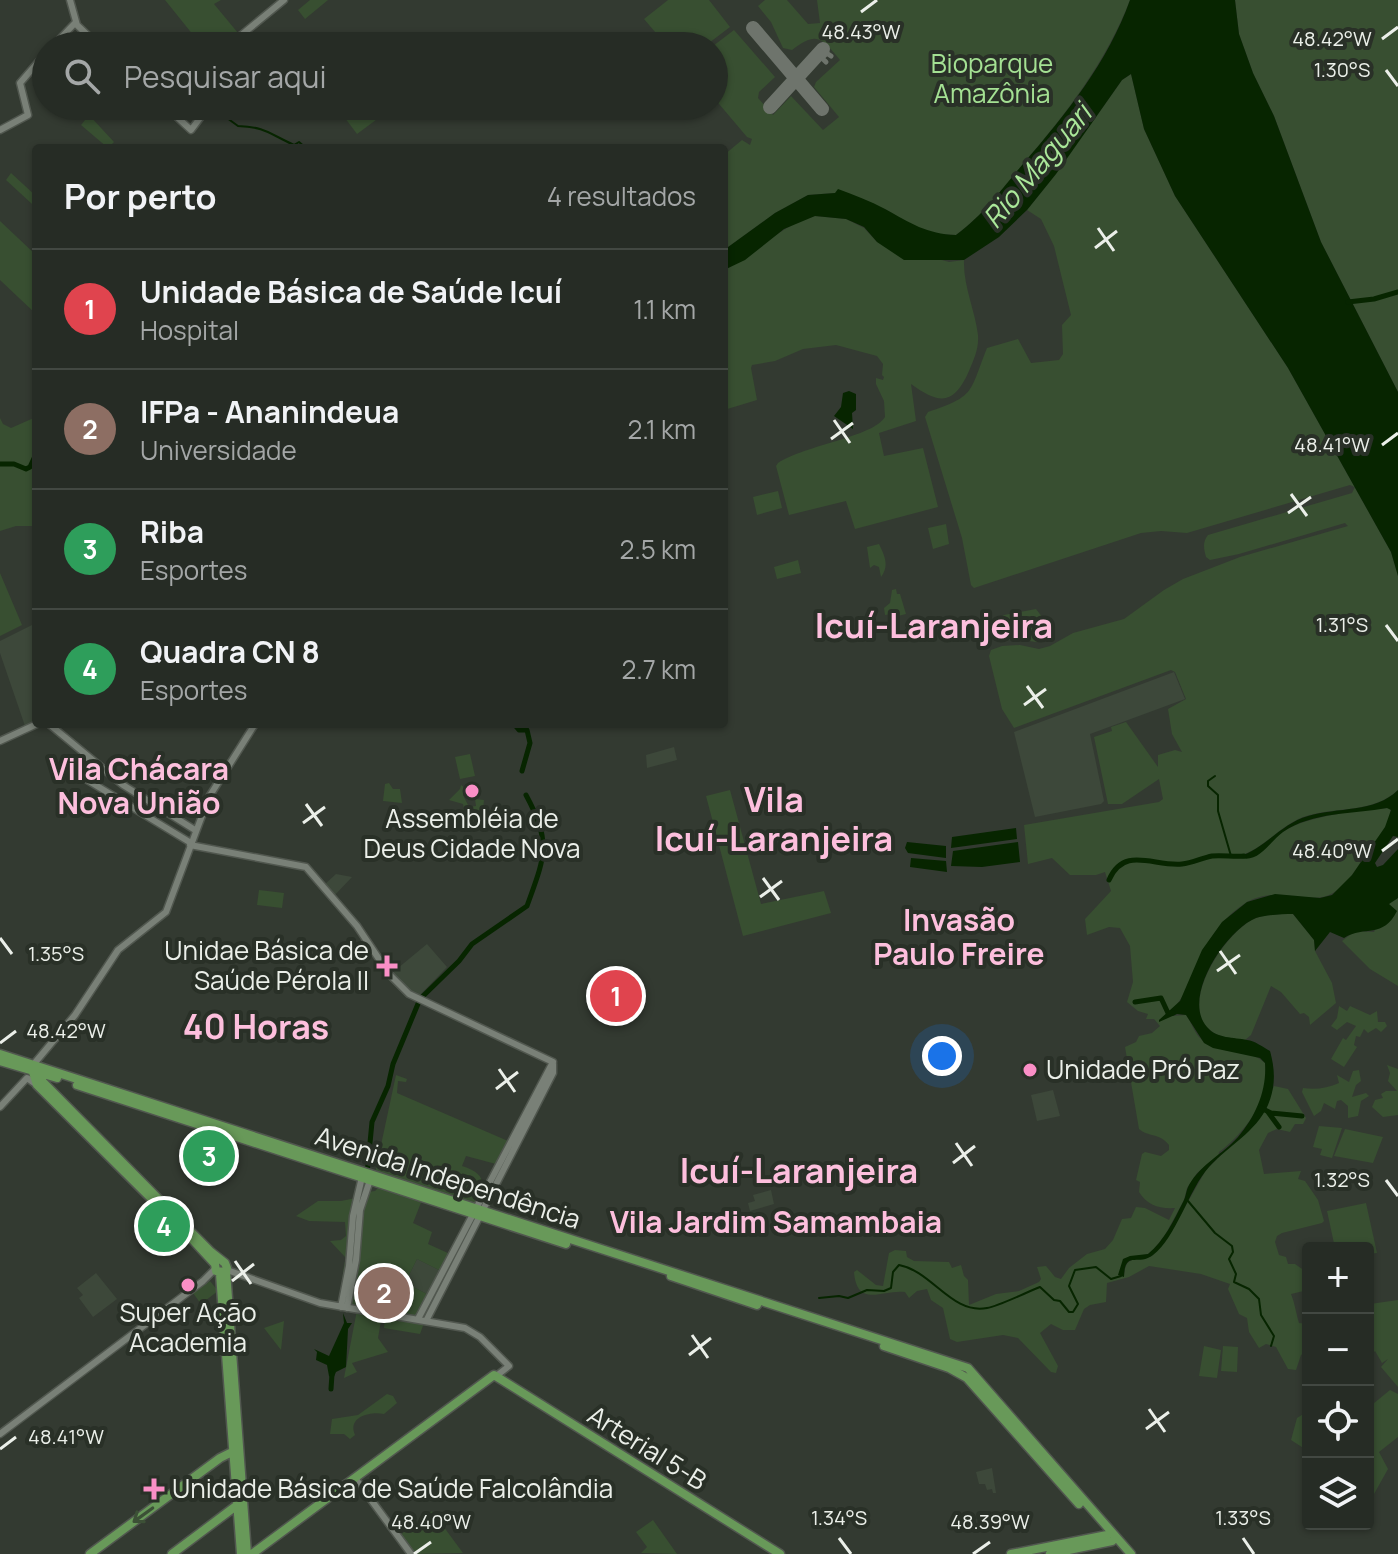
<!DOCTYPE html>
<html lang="pt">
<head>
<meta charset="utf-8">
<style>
	:root { --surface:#262c25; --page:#2e342d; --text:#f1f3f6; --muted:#a4a7a7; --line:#424842; --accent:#fa8fc6 }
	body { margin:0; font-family:Manrope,sans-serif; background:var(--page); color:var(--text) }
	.controls { position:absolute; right:24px; bottom:24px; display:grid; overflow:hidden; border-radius:8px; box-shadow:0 2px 6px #0004 }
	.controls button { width:72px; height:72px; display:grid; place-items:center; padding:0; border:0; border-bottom:2px solid var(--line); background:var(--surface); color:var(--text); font:40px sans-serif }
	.you { position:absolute; left:942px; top:1056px; width:28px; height:28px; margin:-20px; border:6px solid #fff; border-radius:50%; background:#1a73e8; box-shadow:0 0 0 12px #1a73e833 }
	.badge { display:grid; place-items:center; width:52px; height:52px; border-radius:50%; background:var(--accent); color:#fff; font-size:26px; font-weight:700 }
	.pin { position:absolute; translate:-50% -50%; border:4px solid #fff; box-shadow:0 2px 8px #0006 }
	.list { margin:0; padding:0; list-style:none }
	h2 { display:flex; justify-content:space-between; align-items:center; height:104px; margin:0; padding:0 32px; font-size:34px }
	h2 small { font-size:26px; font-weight:400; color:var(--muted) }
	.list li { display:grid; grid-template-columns:52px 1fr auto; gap:24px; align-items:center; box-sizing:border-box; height:120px; padding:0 32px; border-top:2px solid var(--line) }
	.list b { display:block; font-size:30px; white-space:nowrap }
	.list p { margin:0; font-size:26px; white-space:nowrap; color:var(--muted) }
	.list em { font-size:26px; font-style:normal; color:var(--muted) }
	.icon { flex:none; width:44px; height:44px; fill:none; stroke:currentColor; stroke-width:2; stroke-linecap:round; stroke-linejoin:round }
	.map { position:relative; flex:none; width:1398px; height:1554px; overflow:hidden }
	.search { position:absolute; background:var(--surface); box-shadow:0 2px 6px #0004; left:32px; top:32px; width:696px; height:88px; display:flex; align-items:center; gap:20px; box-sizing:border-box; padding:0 28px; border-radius:44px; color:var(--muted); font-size:30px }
	.panel { position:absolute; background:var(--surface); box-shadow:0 2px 6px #0004; left:32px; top:144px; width:696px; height:584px; border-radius:8px }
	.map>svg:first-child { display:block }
	.built { fill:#3d483a }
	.green { fill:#384f31; fill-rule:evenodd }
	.water { fill:#072500 }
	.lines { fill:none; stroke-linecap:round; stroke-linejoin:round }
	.stream { stroke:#072500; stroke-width:2 }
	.river { stroke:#072500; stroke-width:5 }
	.taxiway { stroke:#6e746c; stroke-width:5 }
	.runway { stroke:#6e746c; stroke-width:14 }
	.secondary-casing { stroke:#51574f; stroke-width:9 }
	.primary-casing { stroke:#51574f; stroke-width:11 }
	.secondary { stroke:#798077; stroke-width:6 }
	.primary { stroke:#689959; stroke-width:8 }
	.oneway { stroke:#3c5036 }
	.ticks { fill:none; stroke:#ebefe9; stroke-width:3 }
	.poi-dot { fill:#fa8fc6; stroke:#293027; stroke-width:3 }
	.labels { text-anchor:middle; stroke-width:8; stroke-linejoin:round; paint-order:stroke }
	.park-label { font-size:26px; fill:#a4e193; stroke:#293027 }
	.poi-label { font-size:26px; fill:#ebefe9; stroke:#293027 }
	.street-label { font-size:26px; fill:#ebefe9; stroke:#293027 }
	.water-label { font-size:28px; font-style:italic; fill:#abe89a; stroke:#293027 }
	.quarter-label { font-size:30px; font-weight:bold; fill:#fdbfdd; stroke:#293027 }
	.district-label { font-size:34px; font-weight:bold; fill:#fdbfdd; stroke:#293027 }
	.ticks-label { font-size:20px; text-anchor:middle; fill:#ebefe9; stroke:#293027; stroke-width:8; stroke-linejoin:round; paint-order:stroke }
</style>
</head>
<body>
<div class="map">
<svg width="1398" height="1554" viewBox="0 0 1398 1554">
	<rect width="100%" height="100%" fill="#333a31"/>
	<path class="built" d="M754,24L795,73L822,46L826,50L800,77L825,108L821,113L796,83L772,109L768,106L791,77L750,29Z
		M34,624L36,629V700L33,701L36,721L25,726L0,653V641Z
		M1174,672L1185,699L1090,734L1104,801L1101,804L1035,817L1014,732Z
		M674,747L677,760L647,768L646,755Z
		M336,874L352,877L334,896L324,885Z
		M427,944L447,967L419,996L408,989L392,973Z
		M1053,1090L1060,1116L1037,1121L1031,1095Z
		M771,1190L774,1204L750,1211L748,1203L755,1201L753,1195Z
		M417,1259L441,1271L429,1295L405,1283Z
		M96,1273L117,1299L93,1317L79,1298L83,1295L77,1288Z
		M992,1468L996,1493H993L992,1489L987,1490L985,1484H979L976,1472Z"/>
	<path class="green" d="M165,0H221L214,4L238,33L221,46H202Z
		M310,0H328L305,19L298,10Z
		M668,0H709L730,27L705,46H667L644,19Z
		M765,0H787L808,24L820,23L817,0H1130C1106,62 1066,114 1023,164C999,192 987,211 956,235L939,234L916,228L885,209L835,193L808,195L775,213L724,250V155L742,140L750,145L752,139L747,137L714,98L713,46L734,30L775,77L759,92L758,98L773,115L791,96L823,130L839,117L814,87L816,82L840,60C822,39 818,30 792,50L783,48L771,22L758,6Z
		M1235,0H1398V392L1321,242L1274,116L1253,73L1239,34Z
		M1131,74L1144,129L1175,196L1288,368L1391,552L1398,576V790C1373,814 1334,806 1303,817C1278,827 1264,849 1239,856C1273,853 1262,844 1286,830C1309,816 1363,809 1390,808C1393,822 1380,835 1372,845C1360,861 1351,883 1333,893C1310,907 1276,883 1244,904C1211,926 1201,956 1186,990C1181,1000 1174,1006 1171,1016L1186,1015C1191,1022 1194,1031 1199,1037C1217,1057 1247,1046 1265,1063C1265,1069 1267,1076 1266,1083C1263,1108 1239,1138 1219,1152L1218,1158L1262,1115L1274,1086L1288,1089L1306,1118L1303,1124H1295L1290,1132L1277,1129L1268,1133L1259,1150L1264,1174L1301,1171L1298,1179L1305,1181L1318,1200L1324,1221L1322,1223L1282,1233L1277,1236L1275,1242L1279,1255L1286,1257L1288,1264H1295L1308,1273V1290L1291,1294C1295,1304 1296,1313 1299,1323L1308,1324V1351L1301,1355L1296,1370L1288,1369L1276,1347L1266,1344L1259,1348L1249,1332L1247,1318L1239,1314L1228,1289L1230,1284L1201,1274L1149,1266L1129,1277L1107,1283L1106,1302L1090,1305L1084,1309L1075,1330H1063L1051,1324L1040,1333L1058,1366L1056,1373L1051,1372L1018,1338L1003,1335L957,1342L950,1339L943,1308L931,1300L927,1289L917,1291L909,1298L905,1292C883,1289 857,1309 854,1272L857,1270L876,1285L883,1286L889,1253L895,1250L906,1251L907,1257L914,1261L949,1262L952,1268L961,1265L964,1276L968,1280L969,1305L996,1294L1019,1291L1039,1282L1041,1279L1037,1267L1046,1266L1055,1277L1061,1279L1069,1268L1087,1254L1105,1249L1113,1240L1122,1219L1131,1218L1136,1207L1145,1208L1169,1220L1175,1208C1159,1209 1147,1205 1139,1192L1140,1182L1136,1180L1142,1154L1145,1152L1161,1156L1169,1150V1145C1160,1133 1148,1137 1139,1129L1125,1047L1136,1042L1139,1036L1152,1033L1160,1026L1154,1019H1146L1148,1014L1138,1011L1127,1002L1133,982L1130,946L1120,928L1109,927L1087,935L1085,919L1111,891L1105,872L1096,875H1070L1052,858L1028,864L1024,825L1159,802L1163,799L1159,779L1122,804H1108L1094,737L1112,731L1111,727L1126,722L1158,767V755L1175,750L1182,752L1172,734L1168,709L1186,699L1175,672L1171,670L1014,728L1002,709L989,656L991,650L1002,646L1020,645L1039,649L1050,646L1073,633L1124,619L1164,590L1183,579L1240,557L1348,526L1345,523L1239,554L1210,560L1206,557C1204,550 1202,542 1208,535L1352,493L1355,487L1350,485L1187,533L1161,531L1141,533L974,588L971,585L962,538L925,417L928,412C976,396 969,393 987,348L1018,339L1031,363L1059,360L1063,354L1062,325L1071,315L1054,246L1041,219L1027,210L1056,174L1122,80ZM1216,1157L1217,1159L1206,1170L1169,1235L1152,1256C1135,1262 1126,1254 1124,1276L1123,1259L1148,1254L1154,1249L1165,1235L1184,1200L1187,1188L1197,1173Z
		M336,106H372L380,117L357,134Z
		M89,115L114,142L108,148L81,125Z
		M11,173L36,196L32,204L6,180Z
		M815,216L846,219L864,228L877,242L949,262L964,260C963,286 975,310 978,335C979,349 974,359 969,371C954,405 940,405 911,384L916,421L879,433L884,456L923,448L938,507L855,529L846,501L789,515L776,466L778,463C805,445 873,437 885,417L884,401L876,384V378L883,380L884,377L882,375L883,364L877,356L836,345L803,349L775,361L752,365L751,368L757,400L724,410V270C756,254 780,225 815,216Z
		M0,221L36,255V314L0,280Z
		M36,417V526H16L0,531V418L3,424L11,428Z
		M778,491L782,508L757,515L753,497Z
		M946,524L949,544L933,549L928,528Z
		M879,544C884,555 890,565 881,577L879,567L874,565L870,568L867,547Z
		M798,560L801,573L777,579L774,567Z
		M0,573L22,625L0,636Z
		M896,589L897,594H900L906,614L894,617L892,614L885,615L884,608L890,603L892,590Z
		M1036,609L1053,631L1036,642L1016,639L1002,641L995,620L1004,615Z
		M470,754L475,776L460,779L455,757Z
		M389,783L393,789H400L402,803L383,801L385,784Z
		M461,785L469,791L463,795L469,807L476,806L475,799L484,800L482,819L474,821V816L471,815L461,818L458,813L464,809L463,804L449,800L460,789Z
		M730,790L761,904L824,891L831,913L743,936L706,796Z
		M259,890L284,893L282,908L257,905Z
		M1398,898V986L1370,969L1342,941L1355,931L1374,932L1388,904Z
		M1293,914L1314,940L1315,951L1332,983L1336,1003L1310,1025L1309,1017L1304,1013L1300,1014L1281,992L1271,986L1251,1035L1245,1040C1233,1039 1219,1038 1210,1030C1177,1004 1227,929 1256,918C1267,914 1282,914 1293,914Z
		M1339,1006L1347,1011L1350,1006L1370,1015L1377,1011L1378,1022H1385L1387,1026L1381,1032L1376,1028L1368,1033L1364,1029L1360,1037L1356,1036L1354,1045L1357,1047L1344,1067L1331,1059L1343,1038L1346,1040L1356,1026L1347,1022L1337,1030L1331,1026L1337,1018Z
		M1387,1065L1398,1069V1115L1383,1117L1372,1107L1375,1100L1383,1098L1381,1094L1386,1091H1397L1388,1081L1390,1073Z
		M1359,1070L1361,1081L1356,1085L1352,1097L1366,1093L1369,1096L1361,1101L1358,1116L1348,1118V1106L1341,1100L1337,1101L1335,1109L1324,1103L1321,1111L1314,1116L1302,1092L1303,1088C1315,1090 1328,1088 1339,1083L1337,1075L1349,1082L1353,1071Z
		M396,1075L407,1079L406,1082L398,1081L397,1093L508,1141L496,1164L466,1156L462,1166C488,1174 485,1186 475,1206L375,1173Z
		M1319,1126L1342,1128L1332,1158L1320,1155L1322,1149L1313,1147Z
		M1345,1129L1383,1137L1373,1163L1334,1156Z
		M380,1186L422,1200L413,1223L432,1232L428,1244L450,1254L441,1271L417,1259L405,1283L429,1295L418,1317L341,1305C343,1289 341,1273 346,1258L330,1241L341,1240L346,1236L345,1222L309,1221L296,1216L318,1201H341L366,1196L368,1192L375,1191Z
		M1366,1203L1377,1253L1368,1254V1248H1335L1327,1211Z
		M210,1281L218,1291L201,1304L193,1293Z
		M1398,1300V1387L1381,1367L1388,1359L1382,1363L1375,1351L1368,1359V1313L1372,1312L1370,1304Z
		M357,1310L382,1315L378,1338L388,1352L352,1363L357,1372L344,1378Z
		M385,1316L424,1323L420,1334L384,1328Z
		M284,1321L281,1350L264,1328Z
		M1204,1346L1221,1350L1217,1378L1199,1376Z
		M1223,1346L1238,1347L1237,1372L1221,1371Z
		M1390,1390L1398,1394V1437L1379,1452L1388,1469L1369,1503L1368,1408Z
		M387,1394L393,1396L397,1403L384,1414C370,1411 347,1417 355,1435L350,1439L344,1434H330L332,1419L358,1415Z
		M1308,1411V1451L1291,1440L1297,1418Z
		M432,1511L463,1553L413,1554L400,1535Z
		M653,1520L677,1554L641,1553L647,1547L636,1532Z"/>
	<path class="water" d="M1130,0H1235L1239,34L1253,73L1274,116L1321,242L1398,392V576L1391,552L1288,368L1175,196L1144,129L1131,74L1122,80L1056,174L1027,210L999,237L964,260H904L877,242L864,227L846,219L815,216L784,229L745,260L724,270V250L775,213L808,195L835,193L838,189C854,195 870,201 885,209C910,223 927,234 956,235C987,211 999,192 1023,164C1066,114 1108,62 1130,0Z
		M849,391L856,394V410L852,413L853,429L834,416L841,407L843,393Z
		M1398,790V837L1393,836L1375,863L1377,867L1383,865L1398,849V898L1389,904L1397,911C1383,939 1365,925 1344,938L1330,932L1315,951L1314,940L1293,914C1282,914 1266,915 1256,918C1226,930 1181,998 1207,1027C1217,1039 1234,1037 1247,1040C1255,1041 1263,1047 1270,1051C1275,1069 1276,1086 1268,1105C1256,1132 1228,1146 1209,1167C1189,1189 1176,1238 1153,1255C1138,1267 1125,1249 1124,1277L1118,1275L1123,1259L1130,1256L1148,1254C1164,1241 1174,1220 1183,1202C1186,1197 1186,1190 1189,1185C1201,1164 1223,1154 1238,1137C1256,1116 1267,1090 1265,1063L1260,1058L1213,1048L1204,1043L1186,1015L1177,1014L1159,1022V1020L1180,1001L1202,950L1222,922L1247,902L1275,894L1320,898L1332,895L1352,875L1385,827L1391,810L1387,808C1354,814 1312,812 1283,832C1269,842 1258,865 1238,857C1265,849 1280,824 1308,816C1337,807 1375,813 1398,790Z
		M1016,828L1017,839L951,848L952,837Z
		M907,842L946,846V858L908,853L905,848Z
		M1018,842L1020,862L982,867L951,866L953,851Z
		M911,858L946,861L947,872L910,867Z
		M343,1313L347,1323H352L348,1329L346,1367L336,1372L333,1379L329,1376L327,1365L316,1360L317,1352L314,1349L329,1356L344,1323Z"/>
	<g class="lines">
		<path class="stream" d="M196,46L197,38
			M209,107L215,111L222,110L227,118L238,126C265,127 268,133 294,145L299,142L306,148
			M1215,776L1208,781V786L1218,795V811L1231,856
			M1188,1201L1215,1233L1232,1246L1233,1252L1229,1259L1236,1274L1234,1282L1249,1289L1259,1299L1261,1315L1274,1336L1271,1346
			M819,1298L839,1296L848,1298L867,1290L884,1291L891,1288L893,1272L899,1265C932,1271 952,1315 987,1308C999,1306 1027,1292 1040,1287L1054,1300L1060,1301L1069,1312H1073L1078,1304L1069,1286L1075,1270L1096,1267L1111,1279L1121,1276"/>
		<path class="river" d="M1348,302L1374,299L1398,292
			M0,464H14L26,469L30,467L36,454
			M514,724L519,730H527L530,743L522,771
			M1109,880C1124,845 1154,867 1182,864C1192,863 1202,858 1212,856C1223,855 1234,857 1244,856
			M1135,1002L1161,998L1168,1013H1173
			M1261,1108L1271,1113L1302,1116
			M1268,1112L1279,1127
			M367,1174L372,1122L388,1086L393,1064L420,999L459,961L472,944L527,906C545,856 552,843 526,795
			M331,1389L332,1374"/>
		<path class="taxiway" d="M822,50L831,56
			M826,62L822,58L826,54"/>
		<path class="runway" d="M753,28L822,109
			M770,107L823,49"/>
		<defs>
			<path id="secondary" d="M70,0L77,25L99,46
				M53,46L76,22
				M228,46L284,0
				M165,106L191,130L209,106
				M0,130L28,115L20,83L46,53
				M49,724L123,785L195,830
				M0,741L37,724
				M87,757L74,772L191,843
				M190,845L306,867L357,926L389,974L409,994L553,1062
				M33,1065L75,1015L118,950L166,912L209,797L255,724
				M0,1107L27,1078L37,1085
				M227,1270L320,1303L465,1328L480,1337L509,1366L495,1377
				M341,1307L349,1266L353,1216L362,1177
				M347,1308L356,1260L360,1210L370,1180
				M418,1319L553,1062
				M426,1321L553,1073V1064
				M0,1434L203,1281L215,1269
				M355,1478L411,1554"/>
			<path id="primary" d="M0,1054L968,1368L1131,1554
				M0,1061L57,1078
				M32,1069L37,1085L191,1238L215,1264L216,1271L225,1272L227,1268L225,1263L211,1252L43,1082L38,1072
				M77,1085L566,1244
				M226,1271L247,1554
				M220,1274L241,1554
				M671,1276L757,1305
				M884,1346L949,1368L967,1378L1079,1504
				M90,1554L220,1458L236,1450
				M172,1554L236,1506
				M252,1554L494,1375L780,1554
				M1011,1554L1107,1535
				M1050,1554L1112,1541"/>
		</defs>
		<use href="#secondary" class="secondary-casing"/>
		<use href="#primary" class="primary-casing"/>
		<use href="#secondary" class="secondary"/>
		<use href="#primary" class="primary"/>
	</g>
	<defs><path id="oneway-shaft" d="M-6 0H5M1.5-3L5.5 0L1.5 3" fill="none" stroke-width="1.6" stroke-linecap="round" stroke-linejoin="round" transform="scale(2)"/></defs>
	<use class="oneway" href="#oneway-shaft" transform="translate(143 1515) rotate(144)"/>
	<path class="ticks" d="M861,12L877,0M1382,39L1398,27M1386,70L1398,86M1098,228L1114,251M1095,248L1117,231M834,420L850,443M831,439L853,423M1382,445L1398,433M1291,494L1307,516M1288,513L1311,497M1386,625L1398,641M1027,686L1043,708M1024,705L1046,689M306,804L322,826M303,823L325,807M1382,851L1398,839M763,878L779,900M760,897L782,881M0,938L12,954M1220,951L1236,974M1217,971L1240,955M0,1043L16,1031M499,1069L515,1092M496,1089L518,1072M956,1143L972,1166M953,1163L975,1146M1386,1180L1398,1196M235,1261L251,1284M232,1281L254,1264M692,1335L708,1358M689,1355L711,1338M1149,1409L1165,1432M1146,1429L1169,1412M0,1449L16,1437M839,1538L851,1554M1243,1538L1254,1554M414,1554L431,1542M973,1554L990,1542"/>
	<g class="poi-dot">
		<circle cx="472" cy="791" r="8"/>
		<path d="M383 954h8v8h8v8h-8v8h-8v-8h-8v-8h8z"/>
		<circle cx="1030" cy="1070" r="8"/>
		<circle cx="188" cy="1285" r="8"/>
		<path d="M150 1477h8v8h8v8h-8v8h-8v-8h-8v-8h8z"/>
	</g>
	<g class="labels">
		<g class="park-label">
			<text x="992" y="73">Bioparque<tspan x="992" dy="30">Amazônia</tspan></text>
		</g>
		<g class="poi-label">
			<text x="472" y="828">Assembléia de<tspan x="472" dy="30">Deus Cidade Nova</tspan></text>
			<text x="369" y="960" text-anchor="end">Unidae Básica de<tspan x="369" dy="30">Saúde Pérola II</tspan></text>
			<text x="1046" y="1079" text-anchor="start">Unidade Pró Paz</text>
			<text x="188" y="1322">Super Ação<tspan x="188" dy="30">Academia</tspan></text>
			<text x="172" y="1498" text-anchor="start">Unidade Básica de Saúde Falcolândia</text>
		</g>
		<g class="street-label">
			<text transform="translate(448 1178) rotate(18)" y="9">Avenida Independência</text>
			<text transform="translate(647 1448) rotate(32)" y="9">Arterial 5-B</text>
		</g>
		<g class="water-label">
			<text transform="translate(1037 166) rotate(-50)" y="10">Rio Maguari</text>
		</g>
		<g class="quarter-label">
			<text x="139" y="780">Vila Chácara<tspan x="139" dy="34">Nova União</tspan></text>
			<text x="959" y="931">Invasão<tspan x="959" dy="34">Paulo Freire</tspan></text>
			<text x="776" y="1233">Vila Jardim Samambaia</text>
		</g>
		<g class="district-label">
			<text x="934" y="638">Icuí-Laranjeira</text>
			<text x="774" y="812">Vila<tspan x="774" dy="39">Icuí-Laranjeira</tspan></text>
			<text x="256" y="1039">40 Horas</text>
			<text x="799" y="1183">Icuí-Laranjeira</text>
		</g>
	</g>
	<g class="ticks-label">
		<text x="861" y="39">48.43°W</text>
		<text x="1332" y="46">48.42°W</text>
		<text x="1342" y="77">1.30°S</text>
		<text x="1332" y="452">48.41°W</text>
		<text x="1342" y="632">1.31°S</text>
		<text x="1332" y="858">48.40°W</text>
		<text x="56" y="961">1.35°S</text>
		<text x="66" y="1038">48.42°W</text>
		<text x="1342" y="1187">1.32°S</text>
		<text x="66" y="1444">48.41°W</text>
		<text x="839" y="1525">1.34°S</text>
		<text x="1243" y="1525">1.33°S</text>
		<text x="431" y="1529">48.40°W</text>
		<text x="990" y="1529">48.39°W</text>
	</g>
</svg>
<div class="controls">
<button>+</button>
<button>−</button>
<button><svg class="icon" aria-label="locate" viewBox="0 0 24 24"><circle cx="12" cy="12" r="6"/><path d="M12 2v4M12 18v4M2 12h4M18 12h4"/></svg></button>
<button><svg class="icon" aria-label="layers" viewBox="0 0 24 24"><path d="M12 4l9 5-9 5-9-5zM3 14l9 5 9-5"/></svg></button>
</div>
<div class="you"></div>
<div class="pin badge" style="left:616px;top:996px;background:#e0444e">1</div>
<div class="pin badge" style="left:384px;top:1293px;background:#8d6e63">2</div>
<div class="pin badge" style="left:209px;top:1156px;background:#2e9e5b">3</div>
<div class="pin badge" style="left:164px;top:1226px;background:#2e9e5b">4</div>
<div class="search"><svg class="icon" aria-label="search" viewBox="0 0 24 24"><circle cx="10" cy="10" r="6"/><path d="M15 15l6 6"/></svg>Pesquisar aqui</div>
<section class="panel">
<h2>Por perto<small>4 resultados</small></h2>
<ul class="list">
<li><span class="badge" style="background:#e0444e">1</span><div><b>Unidade Básica de Saúde Icuí</b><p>Hospital</p></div><em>1.1 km</em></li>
<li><span class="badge" style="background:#8d6e63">2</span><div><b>IFPa - Ananindeua</b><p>Universidade</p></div><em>2.1 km</em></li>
<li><span class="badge" style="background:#2e9e5b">3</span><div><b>Riba</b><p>Esportes</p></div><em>2.5 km</em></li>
<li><span class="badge" style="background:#2e9e5b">4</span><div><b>Quadra CN 8</b><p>Esportes</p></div><em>2.7 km</em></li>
</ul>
</section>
</div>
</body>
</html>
